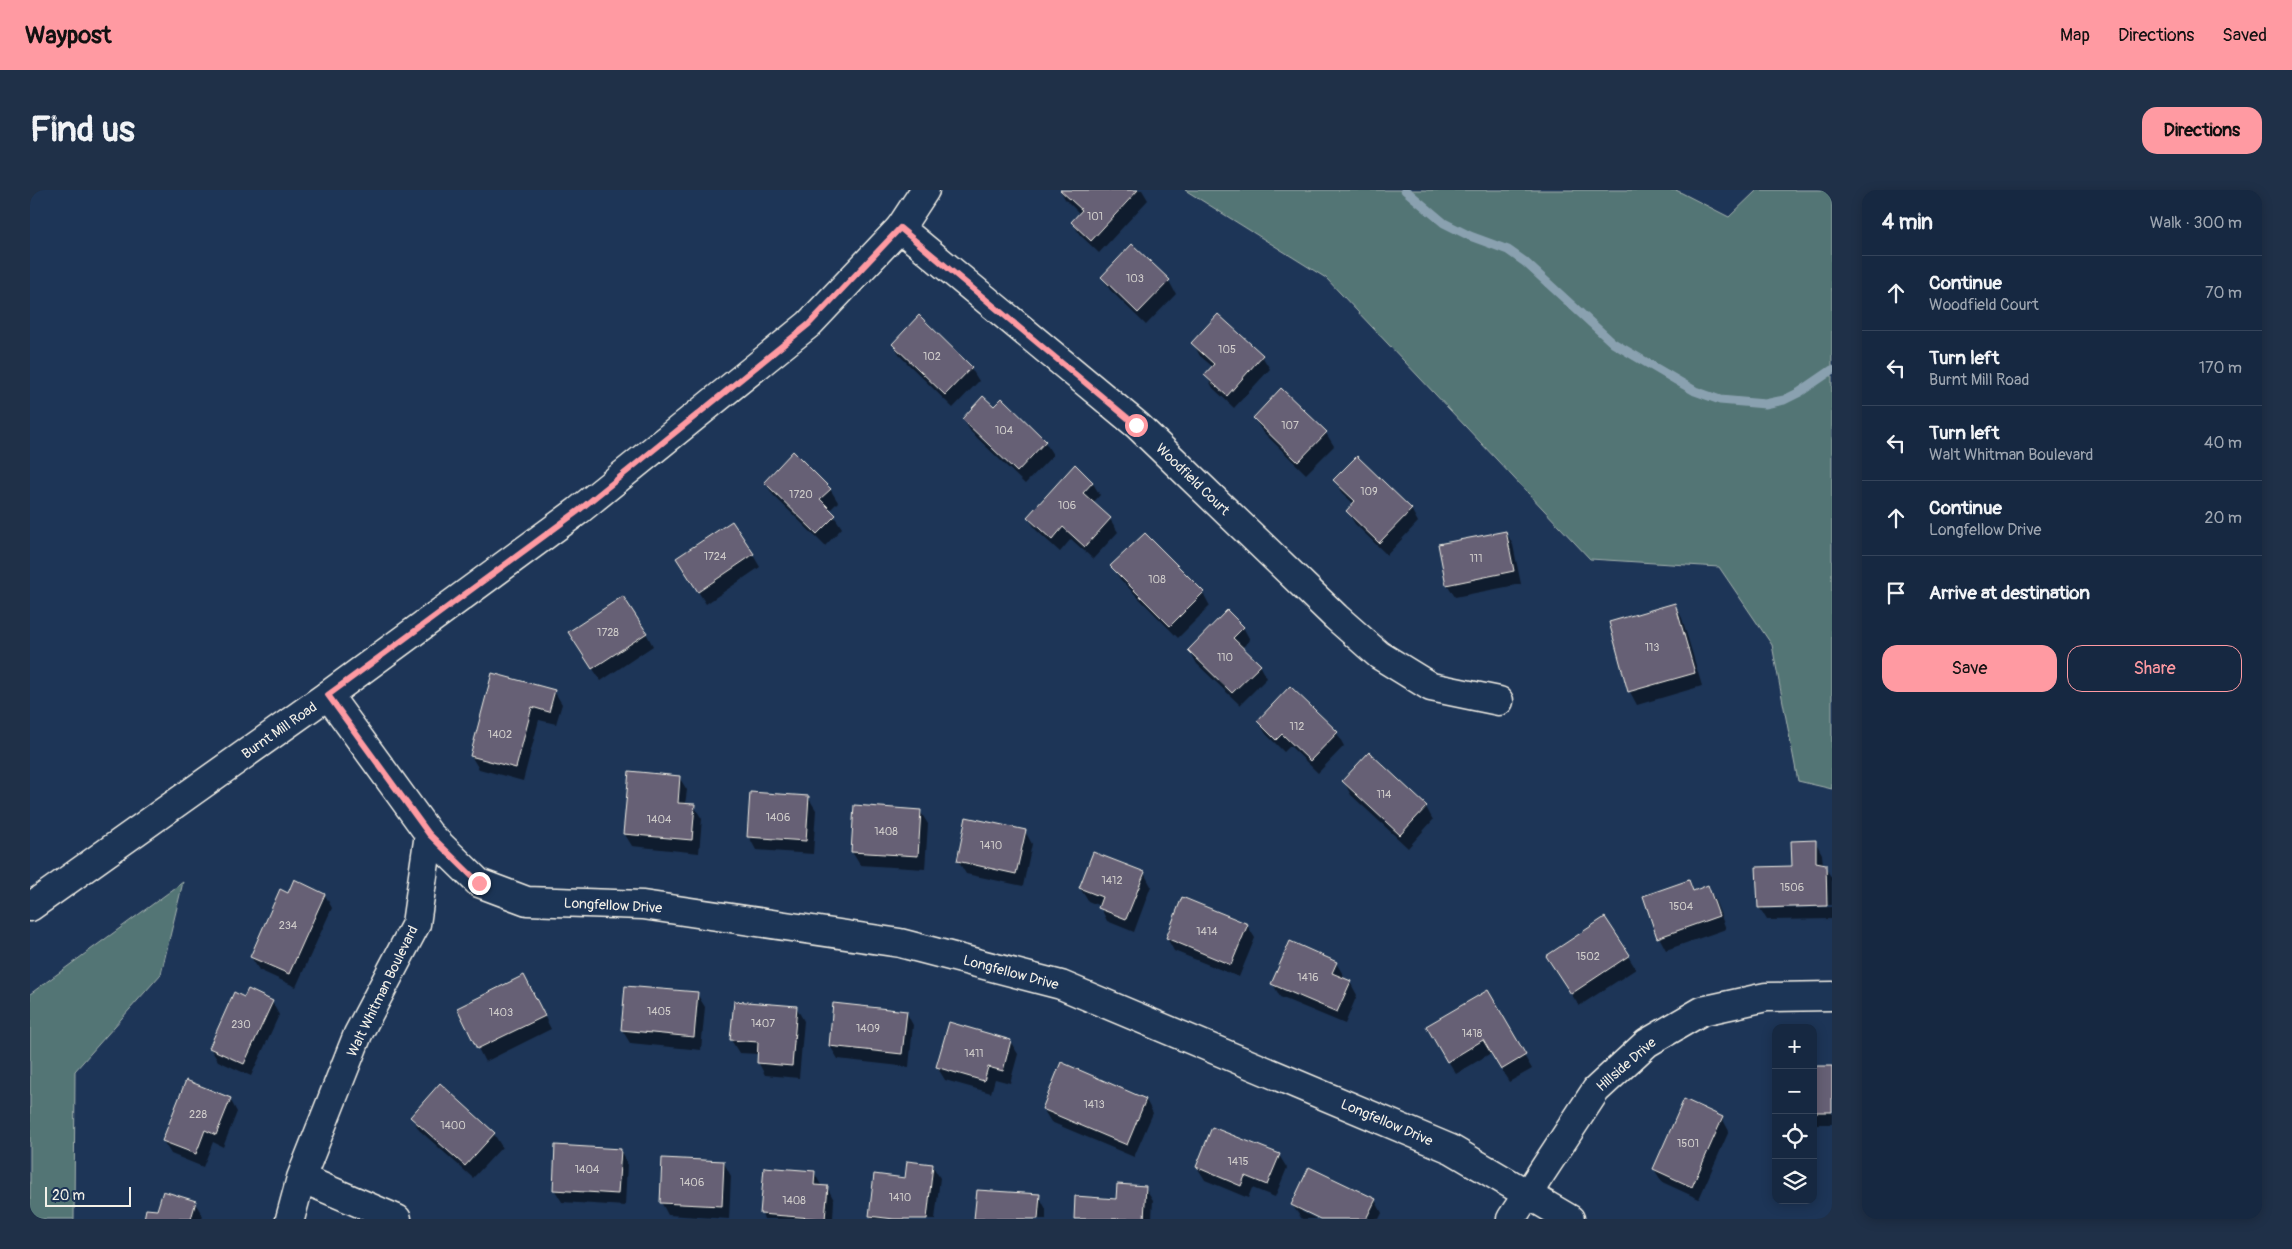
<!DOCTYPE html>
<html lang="en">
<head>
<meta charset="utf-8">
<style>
	:root { --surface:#162841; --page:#1f3048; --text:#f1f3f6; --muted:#9ea6b1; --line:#35445a; --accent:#ff9aa2 }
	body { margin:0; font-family:Pangolin,sans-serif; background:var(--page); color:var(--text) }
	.controls { position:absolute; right:15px; bottom:15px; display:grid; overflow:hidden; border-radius:10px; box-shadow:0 2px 12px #0003 }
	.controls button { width:45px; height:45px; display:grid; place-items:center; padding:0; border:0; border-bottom:1px solid var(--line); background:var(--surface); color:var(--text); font:25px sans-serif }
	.scale { position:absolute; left:15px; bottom:12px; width:86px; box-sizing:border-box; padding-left:5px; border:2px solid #f4f1e8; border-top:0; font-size:14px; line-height:18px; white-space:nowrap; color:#f4f1e8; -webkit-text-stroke:4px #1d3557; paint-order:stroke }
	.stop { position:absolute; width:15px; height:15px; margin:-11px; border:4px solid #ff9aa2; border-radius:50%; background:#fff }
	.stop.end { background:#ff9aa2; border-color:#fff; box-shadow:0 1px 5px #0008 }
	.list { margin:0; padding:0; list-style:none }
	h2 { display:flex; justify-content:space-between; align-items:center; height:65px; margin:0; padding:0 20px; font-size:21px }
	h2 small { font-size:16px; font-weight:400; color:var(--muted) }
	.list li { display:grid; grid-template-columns:32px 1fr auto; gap:15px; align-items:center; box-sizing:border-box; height:75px; padding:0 20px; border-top:1px solid var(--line) }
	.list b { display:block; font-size:19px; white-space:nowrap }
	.list p { margin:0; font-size:16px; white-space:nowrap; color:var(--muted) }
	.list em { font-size:16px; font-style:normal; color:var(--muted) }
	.actions { display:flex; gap:10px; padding:15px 20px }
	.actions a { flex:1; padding:11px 0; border:1px solid var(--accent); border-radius:15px; text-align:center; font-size:18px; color:var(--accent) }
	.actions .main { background:var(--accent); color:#111 }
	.icon { flex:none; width:28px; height:28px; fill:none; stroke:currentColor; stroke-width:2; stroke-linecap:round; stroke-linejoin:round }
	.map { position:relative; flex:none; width:1802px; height:1029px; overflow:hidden; border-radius:15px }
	header { display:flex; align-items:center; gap:30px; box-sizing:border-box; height:70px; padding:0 25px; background:var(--accent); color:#111 }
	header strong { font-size:24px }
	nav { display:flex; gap:28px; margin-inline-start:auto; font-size:18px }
	.intro { display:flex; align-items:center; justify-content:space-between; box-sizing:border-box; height:120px; padding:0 30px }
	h1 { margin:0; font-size:35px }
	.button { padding:12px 22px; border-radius:15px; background:var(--accent); color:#111; font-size:18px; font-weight:700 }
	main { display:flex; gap:30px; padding:0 30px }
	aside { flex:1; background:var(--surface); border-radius:15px; box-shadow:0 2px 12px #0003 }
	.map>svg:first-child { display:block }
	.green { fill:#537474; stroke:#a4b2ae }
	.shadow { fill:#0007 }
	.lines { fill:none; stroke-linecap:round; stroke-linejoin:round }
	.stream { stroke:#8aa1b0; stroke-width:9 }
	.building { fill:#666174; stroke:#f4f1e8 }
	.minor-casing { stroke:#f4f1e8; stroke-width:31 }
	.secondary-casing { stroke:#f4f1e8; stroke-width:31 }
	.minor { stroke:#1d3557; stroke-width:28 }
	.secondary { stroke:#1d3557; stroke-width:28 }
	.route { stroke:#ff9aa2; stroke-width:6 }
	.labels { text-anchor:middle; stroke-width:5; stroke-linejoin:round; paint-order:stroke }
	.number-label { font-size:11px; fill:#d0cdcb }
	.street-label { font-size:14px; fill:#f4f1e8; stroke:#1d3557 }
</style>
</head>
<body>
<header>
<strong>Waypost</strong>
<nav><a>Map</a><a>Directions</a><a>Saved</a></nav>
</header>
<div class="intro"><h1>Find us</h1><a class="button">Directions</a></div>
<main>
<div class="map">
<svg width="1802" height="1029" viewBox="0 0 1802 1029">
	<rect width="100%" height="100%" fill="#1d3557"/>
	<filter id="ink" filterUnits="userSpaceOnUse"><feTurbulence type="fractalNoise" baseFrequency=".02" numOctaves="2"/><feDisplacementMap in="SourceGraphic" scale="10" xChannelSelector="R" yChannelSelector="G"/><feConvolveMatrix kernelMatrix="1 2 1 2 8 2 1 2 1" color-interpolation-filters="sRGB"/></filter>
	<g filter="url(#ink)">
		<path class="green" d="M1155,0H1646L1699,27L1727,0H1802V599L1768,591L1742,455L1689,377L1560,369L1296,88Z
			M153,692L131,784L45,881L44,1029H0V804Z"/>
		<path class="shadow" d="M1030,0H1112L1118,10L1069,63L1050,45L1042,32L1050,24L1035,9Z
			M1072,87L1139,91L1146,104L1116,135L1080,100Z
			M1188,125L1232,166L1240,179L1204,218L1183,198L1176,185L1183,177L1170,166L1163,153Z
			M889,127L941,178L949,191L923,218L871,167L863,154Z
			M964,218L1015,252L1023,265L995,294L941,242L933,229Z
			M1224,228L1296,243L1304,256L1276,284L1232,241Z
			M1305,290L1381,319L1388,332L1357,365L1325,334L1317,321L1324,314L1312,303Z
			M735,292L800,299L808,312L800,320L812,338L795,356L743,305Z
			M1062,292L1070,305L1063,313L1080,329L1088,342L1063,369L1041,349L1030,362L1006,340L998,327Z
			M1476,342L1483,355L1491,394L1425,407L1417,394Z
			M723,365L730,377L676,414L655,381Z
			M1082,376L1173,403L1180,416L1148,448L1090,389Z
			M1645,415L1652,428L1672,496L1607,515L1600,502L1580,433Z
			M1213,437L1220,450L1212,458L1230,475L1237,488L1210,515L1167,474L1160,461Z
			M616,443L623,456L571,491L547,455Z
			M463,485L524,501L532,514L526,534L509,530L493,591L449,579L441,566Z
			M1228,531L1307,543L1314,556L1288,583L1260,556L1254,562L1236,544Z
			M649,587L657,600L655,615L664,616L672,629L669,663L602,656L594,643Z
			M1314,592L1396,617L1403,630L1378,658L1321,605Z
			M778,607L786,620L783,664L726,660L719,647Z
			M890,621L898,634L895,679L830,675L822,662Z
			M995,641L1002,654L993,696L936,684L928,671Z
			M1785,651L1792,664L1793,675L1802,688V715L1734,716V719L1802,717V729L1737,730L1729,717Z
			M1114,683L1121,696L1104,742L1077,731L1070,716L1058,711L1050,698Z
			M1658,692L1664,702L1678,697L1685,710L1696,739L1636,760L1629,747Z
			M258,704L295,705L302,718L266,797L229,780L221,767Z
			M1574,728L1606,779L1549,816L1517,766Z
			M1217,735L1225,748L1209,787L1144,761L1137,748Z
			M1306,773L1314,786L1312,789L1320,792L1327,805L1315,834L1250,807L1243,794Z
			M494,786L521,839L455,872L428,819Z
			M1457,801L1502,879L1479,892L1461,863L1426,884L1397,836Z
			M667,804L675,817L671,860L600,853L592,840Z
			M215,809L242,812L249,825L221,886L188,871L180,858Z
			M766,817L774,831L769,888L735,885L728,872L729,864L709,863L701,850Z
			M876,822L883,835L879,877L808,869L800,856Z
			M980,851L988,864L980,893L965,889L961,903L915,890L907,877Z
			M1783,877H1802V934H1783Z
			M200,909L207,922L193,957L183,952L173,977L141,964L133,951Z
			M1116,910L1123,923L1104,967L1021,932L1013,919Z
			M382,927L464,944L472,957L443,988L389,940Z
			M1692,928L1699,941L1669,1009L1632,992L1624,979Z
			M590,960L597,973L595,1016L532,1012L524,999Z
			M1249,965L1257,978L1245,1007L1222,998L1218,1008L1175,990L1167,977Z
			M694,973L701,986L699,1029L638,1025L631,1012Z
			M902,975L910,988L905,1029H842L840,1026L876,990Z
			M784,982L792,997H797L804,1010L803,1029H734L732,1024Z
			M1115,997L1123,1010L1122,1029H1045Z
			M1009,1006L1016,1019V1029H946Z
			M1345,1010L1352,1023L1349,1029H1293L1272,1019V1022L1287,1029H1272L1262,1015Z
			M165,1013L173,1026L172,1029H115Z"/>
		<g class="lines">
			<path class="stream" d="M1375,0L1414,33L1440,46L1478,60L1495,72L1583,153L1665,201L1690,210L1735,214L1754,210L1770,202L1802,180"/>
		</g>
		<path class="building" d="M1030,0H1108L1061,51L1041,32L1052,20Z
			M1102,54L1140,90L1108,123L1071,87Z
			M1188,124L1233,165L1197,206L1174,185L1184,174L1161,153Z
			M889,125L942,177L915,205L862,154Z
			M1251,198L1297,242L1268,272L1223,228Z
			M953,206L964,216L972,208L1016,251L987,282L932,229Z
			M763,261L801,299L790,309L806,325L787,344L734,292Z
			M1327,266L1382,319L1349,353L1316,321L1325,311L1303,290Z
			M1045,274L1063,292L1053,303L1081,328L1055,357L1033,337L1022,350L997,327Z
			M702,331L724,364L668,402L646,368Z
			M1476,341L1484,381L1416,395L1408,354Z
			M1115,343L1174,402L1140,436L1080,376Z
			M593,406L617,443L562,479L538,442Z
			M1645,413L1665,483L1598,502L1579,432Z
			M1197,420L1214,437L1203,448L1231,475L1202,503L1158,460Z
			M462,483L525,500L519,522L502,517L486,578L440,566Z
			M1260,496L1308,542L1280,571L1252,544L1246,550L1227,531Z
			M1339,562L1397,616L1370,645L1312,591Z
			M599,581L650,586L648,613L665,614L662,650L593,644Z
			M720,602L779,606L776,651L717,647Z
			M824,615L891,620L888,666L821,662Z
			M936,627L996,640L986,684L927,671Z
			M1786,650V672L1796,674L1797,716L1728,718L1726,677L1762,676L1761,651Z
			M1063,662L1115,682L1096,729L1068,718L1072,707L1049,698Z
			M264,689L295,704L259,784L220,767L250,699L258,703Z
			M1659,690L1663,701L1678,695L1689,726L1627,748L1613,706Z
			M1152,707L1218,734L1201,775L1136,748Z
			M1575,727L1600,765L1541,804L1516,766Z
			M1260,751L1307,772L1302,783L1321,791L1307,822L1241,794Z
			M494,785L515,826L447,859L427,818Z
			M595,796L668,802L664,847L591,840Z
			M218,799L243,811L214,874L179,858L204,802L214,807Z
			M1458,800L1496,865L1471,880L1453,850L1417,872L1396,836Z
			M704,811L767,816L762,876L727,873L728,852L700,850Z
			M803,813L877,821L872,864L799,856Z
			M919,832L981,850L973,881L958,877L954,891L906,877Z
			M1031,872L1116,909L1097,955L1012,919Z
			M1783,876H1802V922H1783Z
			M156,890L201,908L186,945L175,940L166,964L132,951Z
			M410,893L465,943L435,976L380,927Z
			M1654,909L1693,927L1662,997L1623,979Z
			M1182,937L1250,964L1237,995L1215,986L1211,996L1166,977Z
			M525,955L591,959L588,1004L523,1000Z
			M632,968L694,971L692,1016L630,1013Z
			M877,971L903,974L897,1029H864L839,1026L844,984L875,988Z
			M734,977L785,981L784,995L798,996L795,1029L730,1024Z
			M1279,977L1346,1009L1336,1029H1290L1261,1015Z
			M1087,994L1116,996L1114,1029H1044L1045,1006L1086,1009Z
			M947,1000L1010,1004L1008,1029H944Z
			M133,1001L166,1011L161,1029H114L116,1019L127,1020Z"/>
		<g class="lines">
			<defs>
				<path id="minor" d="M870,38L1107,235L1306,427L1349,465L1401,497L1469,511
					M399,644L449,693L497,711L613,715L870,753L1031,795L1421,959L1540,1029
					M271,988L367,1029
					M260,1029L271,988L328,844L386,734L399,644L298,505
					M1481,1029L1566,900L1617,853L1672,821L1736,807L1802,806"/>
				<path id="secondary" d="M0,717L298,505L548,321L779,134L870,38L895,0"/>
			</defs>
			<use href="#minor" class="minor-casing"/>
			<use href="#secondary" class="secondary-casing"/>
			<use href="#minor" class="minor"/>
			<use href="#secondary" class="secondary"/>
		</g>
	</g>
	<g class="lines" filter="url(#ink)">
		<path class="route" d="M449,693L399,644L298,505L548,321L779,134L870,38L1106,235"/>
	</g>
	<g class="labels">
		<g class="number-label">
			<text x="1065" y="30">101</text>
			<text x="1105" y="92">103</text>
			<text x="1197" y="163">105</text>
			<text x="902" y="170">102</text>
			<text x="1260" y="239">107</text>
			<text x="974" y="244">104</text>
			<text x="1339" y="305">109</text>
			<text x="771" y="308">1720</text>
			<text x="1037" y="319">106</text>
			<text x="685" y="370">1724</text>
			<text x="1446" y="372">111</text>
			<text x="1127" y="393">108</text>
			<text x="578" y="446">1728</text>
			<text x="1622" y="461">113</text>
			<text x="1195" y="471">110</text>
			<text x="1267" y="540">112</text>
			<text x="470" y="548">1402</text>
			<text x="1354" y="608">114</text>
			<text x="748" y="631">1406</text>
			<text x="629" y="633">1404</text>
			<text x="856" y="645">1408</text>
			<text x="961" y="659">1410</text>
			<text x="1082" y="694">1412</text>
			<text x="1762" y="701">1506</text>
			<text x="1651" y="720">1504</text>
			<text x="258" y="739">234</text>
			<text x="1177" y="745">1414</text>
			<text x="1558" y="770">1502</text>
			<text x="1278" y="791">1416</text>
			<text x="629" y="825">1405</text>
			<text x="471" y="826">1403</text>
			<text x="733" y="837">1407</text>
			<text x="211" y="838">230</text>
			<text x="838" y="842">1409</text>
			<text x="1442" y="847">1418</text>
			<text x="944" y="867">1411</text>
			<text x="1064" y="918">1413</text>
			<text x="168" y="928">228</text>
			<text x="423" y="939">1400</text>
			<text x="1658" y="957">1501</text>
			<text x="1208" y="975">1415</text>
			<text x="557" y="983">1404</text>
			<text x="662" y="996">1406</text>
			<text x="870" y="1011">1410</text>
			<text x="764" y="1014">1408</text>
		</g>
		<g class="street-label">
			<text transform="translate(1163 289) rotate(44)" y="5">Woodfield Court</text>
			<text transform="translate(249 540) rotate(-35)" y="5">Burnt Mill Road</text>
			<text transform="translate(583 715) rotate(3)" y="5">Longfellow Drive</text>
			<text transform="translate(981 782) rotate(15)" y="5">Longfellow Drive</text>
			<text transform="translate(352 801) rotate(-64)" y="5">Walt Whitman Boulevard</text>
			<text transform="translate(1596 874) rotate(-41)" y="5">Hillside Drive</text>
			<text transform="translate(1357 932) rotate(23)" y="5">Longfellow Drive</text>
		</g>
	</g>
</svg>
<div class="controls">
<button>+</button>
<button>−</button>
<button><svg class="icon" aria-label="locate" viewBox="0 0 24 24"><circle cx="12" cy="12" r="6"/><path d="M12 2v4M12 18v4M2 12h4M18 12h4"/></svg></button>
<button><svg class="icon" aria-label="layers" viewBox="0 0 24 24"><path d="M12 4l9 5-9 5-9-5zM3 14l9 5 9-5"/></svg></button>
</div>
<div class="scale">20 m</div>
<div class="stop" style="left:1106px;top:235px"></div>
<div class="stop end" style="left:449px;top:693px"></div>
</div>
<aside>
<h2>4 min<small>Walk · 300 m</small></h2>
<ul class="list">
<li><svg class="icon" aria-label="ahead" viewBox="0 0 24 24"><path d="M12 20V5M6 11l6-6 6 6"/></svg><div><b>Continue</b><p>Woodfield Court</p></div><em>70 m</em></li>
<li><svg class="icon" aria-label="left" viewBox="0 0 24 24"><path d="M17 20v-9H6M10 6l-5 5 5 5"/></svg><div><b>Turn left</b><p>Burnt Mill Road</p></div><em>170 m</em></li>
<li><svg class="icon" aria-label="left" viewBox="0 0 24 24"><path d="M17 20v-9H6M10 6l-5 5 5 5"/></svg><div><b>Turn left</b><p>Walt Whitman Boulevard</p></div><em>40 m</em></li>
<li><svg class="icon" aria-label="ahead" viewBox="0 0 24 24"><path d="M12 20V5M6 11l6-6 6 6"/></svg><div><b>Continue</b><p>Longfellow Drive</p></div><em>20 m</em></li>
<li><svg class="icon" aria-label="arrive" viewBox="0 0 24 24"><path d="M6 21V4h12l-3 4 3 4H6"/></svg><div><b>Arrive at destination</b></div></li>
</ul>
<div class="actions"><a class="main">Save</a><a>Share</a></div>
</aside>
</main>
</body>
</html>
